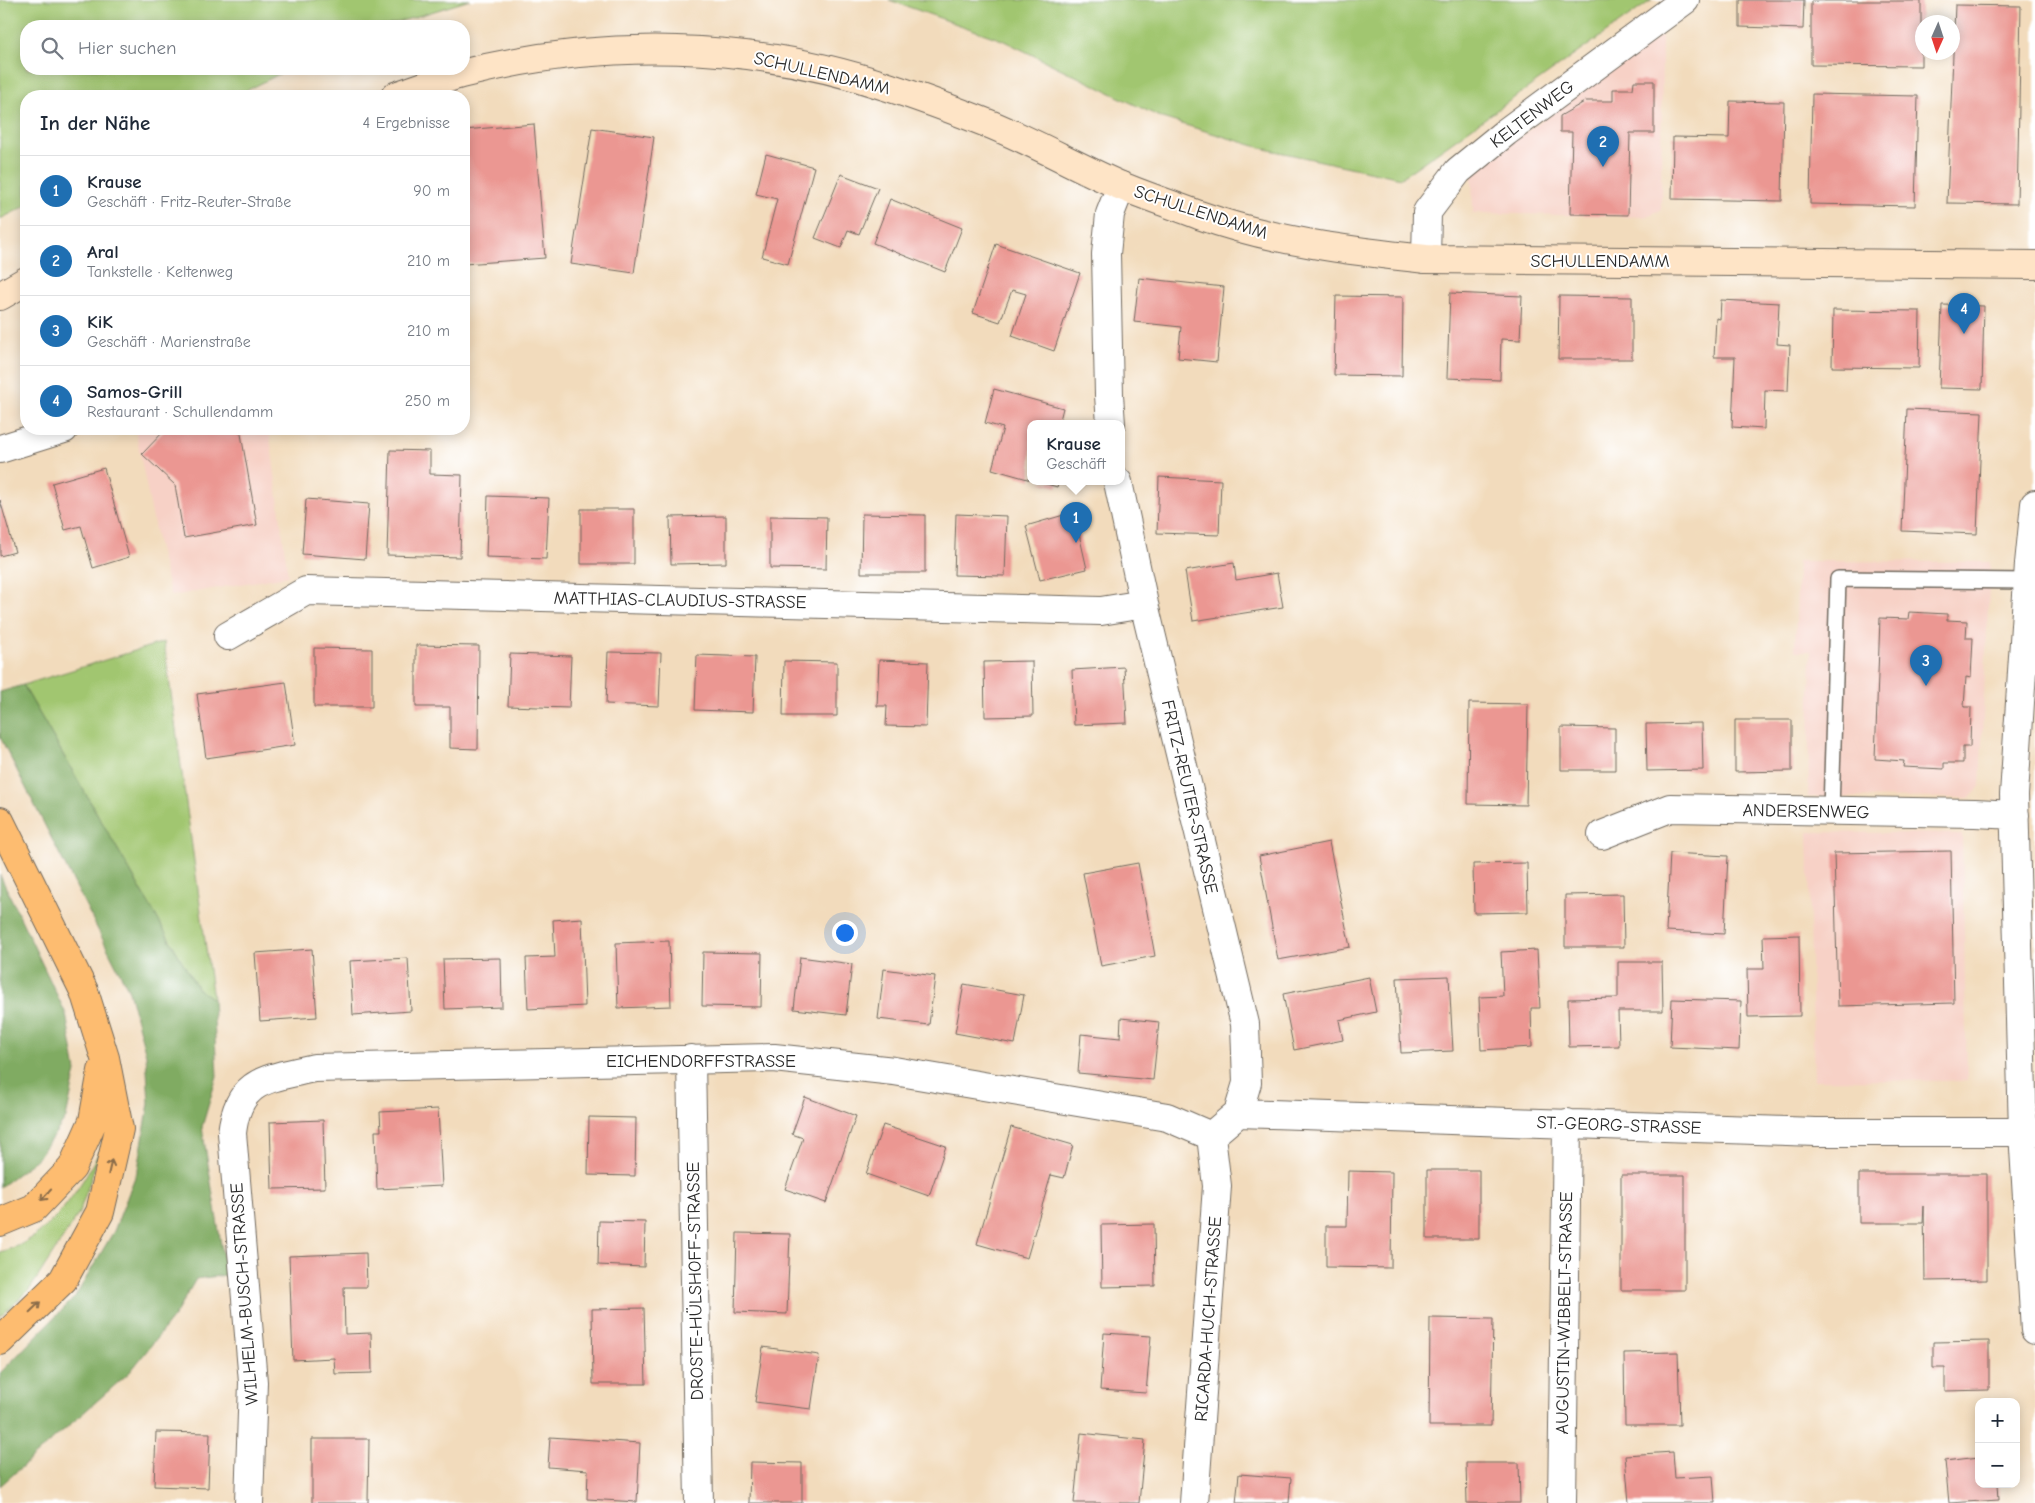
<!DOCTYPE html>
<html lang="de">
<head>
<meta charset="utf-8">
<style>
	:root { --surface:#fff; --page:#f6f6f7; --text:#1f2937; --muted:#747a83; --line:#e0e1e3; --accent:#1f6fb2 }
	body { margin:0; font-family:"Comic Neue",sans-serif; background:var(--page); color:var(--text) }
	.controls { position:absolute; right:15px; bottom:15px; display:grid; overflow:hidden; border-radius:10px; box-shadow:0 2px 12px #0003 }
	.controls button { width:45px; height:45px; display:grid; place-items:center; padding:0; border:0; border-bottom:1px solid var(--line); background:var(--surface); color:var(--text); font:25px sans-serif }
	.compass { position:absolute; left:1915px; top:15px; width:45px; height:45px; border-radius:50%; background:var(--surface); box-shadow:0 2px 12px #0003; rotate:183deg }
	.you { position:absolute; left:844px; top:932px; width:18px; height:18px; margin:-12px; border:4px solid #fff; border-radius:50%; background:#1a73e8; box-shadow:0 0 0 8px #1a73e833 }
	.badge { display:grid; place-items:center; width:32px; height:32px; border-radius:50%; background:var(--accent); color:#fff; font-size:16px; font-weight:700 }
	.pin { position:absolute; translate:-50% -41px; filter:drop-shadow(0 1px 2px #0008) }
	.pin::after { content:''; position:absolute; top:26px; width:18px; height:15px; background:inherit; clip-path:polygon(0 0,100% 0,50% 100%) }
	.popup { position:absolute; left:1027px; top:420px; width:98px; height:65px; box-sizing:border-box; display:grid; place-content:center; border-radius:10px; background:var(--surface); filter:drop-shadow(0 1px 4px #0005); font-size:16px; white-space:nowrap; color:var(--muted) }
	.popup b { font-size:19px; color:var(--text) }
	.popup::after { content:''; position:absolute; left:50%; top:100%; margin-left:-10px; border:10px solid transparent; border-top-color:var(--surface) }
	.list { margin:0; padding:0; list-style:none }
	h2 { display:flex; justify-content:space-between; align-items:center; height:65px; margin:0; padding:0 20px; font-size:21px }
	h2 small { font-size:16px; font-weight:400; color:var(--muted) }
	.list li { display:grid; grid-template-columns:32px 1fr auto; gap:15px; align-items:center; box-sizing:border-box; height:70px; padding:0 20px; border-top:1px solid var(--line) }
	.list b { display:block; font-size:19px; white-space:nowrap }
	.list p { margin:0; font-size:16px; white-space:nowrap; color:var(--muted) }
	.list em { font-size:16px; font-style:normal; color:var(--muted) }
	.icon { flex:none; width:28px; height:28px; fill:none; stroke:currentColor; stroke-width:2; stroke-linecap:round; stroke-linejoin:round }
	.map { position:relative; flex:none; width:2035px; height:1503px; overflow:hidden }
	.search { position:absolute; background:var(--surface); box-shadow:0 2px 12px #0003; left:20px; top:20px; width:450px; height:55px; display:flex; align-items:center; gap:12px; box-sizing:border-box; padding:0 18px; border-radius:20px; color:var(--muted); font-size:19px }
	.panel { position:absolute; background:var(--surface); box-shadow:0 2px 12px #0003; left:20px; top:90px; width:450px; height:345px; border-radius:20px }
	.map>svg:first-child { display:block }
	.built { fill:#f7d1c6 }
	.green { fill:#a1c670; stroke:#66784e }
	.forest { fill:#80ab62; stroke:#566b46 }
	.building { fill:#eb9792 }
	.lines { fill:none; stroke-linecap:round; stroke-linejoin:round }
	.lane-casing { stroke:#71695e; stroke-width:18 }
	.street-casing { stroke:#71695e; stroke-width:30 }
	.secondary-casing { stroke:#71695e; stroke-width:30 }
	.highway-casing { stroke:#71695e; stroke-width:30 }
	.lane { stroke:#fff; stroke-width:15 }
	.street { stroke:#fff; stroke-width:28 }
	.secondary { stroke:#fee4c6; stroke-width:28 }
	.highway { stroke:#fdbc70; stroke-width:28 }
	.oneway { stroke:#8a6c4a }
	.labels { text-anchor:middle; stroke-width:4; stroke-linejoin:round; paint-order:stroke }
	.street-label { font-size:18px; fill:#2b2b2b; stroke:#fff }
</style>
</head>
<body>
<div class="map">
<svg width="2035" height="1503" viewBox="0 0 2035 1503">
	<rect width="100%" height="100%" fill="#fff"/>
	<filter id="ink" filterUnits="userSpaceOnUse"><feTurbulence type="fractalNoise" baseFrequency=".02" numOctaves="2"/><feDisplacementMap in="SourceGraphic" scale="10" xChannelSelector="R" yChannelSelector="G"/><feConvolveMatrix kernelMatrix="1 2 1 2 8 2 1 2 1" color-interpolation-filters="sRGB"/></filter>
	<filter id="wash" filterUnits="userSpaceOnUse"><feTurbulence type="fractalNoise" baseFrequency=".0096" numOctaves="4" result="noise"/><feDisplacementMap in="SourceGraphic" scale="20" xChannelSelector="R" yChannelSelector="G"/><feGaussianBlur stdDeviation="1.12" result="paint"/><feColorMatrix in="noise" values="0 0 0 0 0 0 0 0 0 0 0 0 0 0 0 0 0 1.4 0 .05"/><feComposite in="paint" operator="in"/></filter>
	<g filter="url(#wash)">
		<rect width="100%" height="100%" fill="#f2dbbc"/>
		<path class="built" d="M1662,35L1661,210L1644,217L1473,213L1472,171Z
			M135,429H269L288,576L171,596L158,544Z
			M1798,561L1990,562L1980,786L1969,798L1808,797L1811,651H1795Z
			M1808,832L1962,834L1967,1081L1814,1080Z"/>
		<path class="green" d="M0,0H470L386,26H26V69H289L236,96H26V206L0,219Z
			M889,0H1652L1401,178L1265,149L1162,118L1002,40Z
			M164,642L213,999L198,989L23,685Z
			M102,1147L79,1213L30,1289L0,1317V1252C8,1249 18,1247 25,1242C61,1221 83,1182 102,1147Z"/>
		<path class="forest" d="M23,685L198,989L213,999L217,1076L202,1127L226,1275L196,1279L175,1315L130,1372L0,1486V1373L75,1297L114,1231L138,1169L149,1103L146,1055L129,991L0,737V692Z
			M0,875L66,1014L76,1071L66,1118L37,1159L0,1187Z"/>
		<g id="blocks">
			<path class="building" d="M1740,0H1804L1803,29L1740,27Z
				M1811,1H1921V66L1811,65Z
				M1955,5L2021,6L2017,204L1947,203Z
				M1634,81H1654V133H1630L1628,215L1570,214L1572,132H1560V116L1586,101H1613V89H1633Z
				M1812,94L1918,96L1915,206L1810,204Z
				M1730,101L1784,102L1782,201L1672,199L1673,137L1729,138Z
				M534,124L545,258L464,264V130Z
				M592,128L654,137L634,273L571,264Z
				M766,154L814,167L788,264L762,257L777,199L756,194Z
				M841,174L878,188L859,234L848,230L841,248L815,238Z
				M890,199L962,228L945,272L873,243Z
				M996,244L1080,273L1054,351L1012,336L1026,294L1012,290L1000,322L973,313Z
				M1139,278L1224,287L1217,362L1178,358L1181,327L1134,322Z
				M1450,293L1522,296L1520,340L1501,339L1500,380L1447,378Z
				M1336,296L1403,297L1402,376L1334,375Z
				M1559,296L1632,297V359H1558Z
				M1721,300L1779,303L1777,344L1790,345L1788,391L1765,390L1764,429L1732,427L1735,357H1714L1716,318L1720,319Z
				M1942,305L1984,306L1982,389L1939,388Z
				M1833,310L1920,311L1919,368L1832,367Z
				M994,389L1063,408L1059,424H1031V480L992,469L1003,428L985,423Z
				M1907,409L1982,412L1977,534L1902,531Z
				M166,429H235L241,434L257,525L184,538L175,485L142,454Z
				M390,450L430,451V474L462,475L460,557L387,555Z
				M104,468L129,557L93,568L81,526L65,530L52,483Z
				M1159,477L1221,480L1219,535L1157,533Z
				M1040,482H1059L1057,487Z
				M488,496L549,498L546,559L486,557Z
				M306,499L369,504L365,559L302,554Z
				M0,500L15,552L0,556Z
				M581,509H634V564H581Z
				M1074,512L1087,569L1040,580L1026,526Z
				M862,514L925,515V573H861Z
				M956,514L1007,516L1005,576L954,575Z
				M726,516V563L671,564L670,517Z
				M770,516L827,517L826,569L770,568Z
				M1234,563L1236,580L1277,573L1283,607L1193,621L1185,571Z
				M1909,612L1947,614V620L1967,621L1966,638H1973L1971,678L1966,677L1964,707H1971L1970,747H1963V763H1944V769L1903,767L1904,761L1875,759L1880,618L1908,619Z
				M416,645L479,646L478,749L450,748V707H416Z
				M314,648L372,649V707H314Z
				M608,652L661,653L659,706L606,704Z
				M510,654L571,656L569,708L508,706Z
				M697,655L755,657L753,712L695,710Z
				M879,660L928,662L926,727L886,726L887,706H877Z
				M784,661L837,662V716H783Z
				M1032,661L1033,716L985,717L984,662Z
				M1124,667L1127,723L1074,725L1072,670Z
				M286,682L295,745L206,758L197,694Z
				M1469,703L1528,704L1526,805L1468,804Z
				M1735,720H1792V771L1735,772Z
				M1702,723L1703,770L1647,771L1646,724Z
				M1561,727L1615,728V770H1561Z
				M1329,842L1350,947L1278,960L1259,856Z
				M1951,851L1954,1003L1838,1006L1834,853Z
				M1670,853L1728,856L1724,934L1666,931Z
				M1138,863L1155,956L1101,966L1083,873Z
				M1527,863L1528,912L1474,913L1473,864Z
				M1623,894L1624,947H1565V895Z
				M582,918L585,1006L528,1009L526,958L555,957L553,920Z
				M1799,935L1800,1016L1748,1017L1747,969H1764L1763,936Z
				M669,941L671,1006L618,1008L616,943Z
				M312,949L317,1017L260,1021L255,953Z
				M1537,950L1540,1008H1531L1532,1047L1481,1050L1479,997L1503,996L1501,952Z
				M703,952L762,953L761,1007L702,1006Z
				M800,957L852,964L846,1015L794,1009Z
				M408,958L411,1011L353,1015L350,961Z
				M501,958L502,1007L445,1009L443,959Z
				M1618,962H1662L1663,1011H1618L1619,1046L1569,1047L1568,999L1618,998Z
				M884,969L935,976L929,1025L878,1019Z
				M1449,976L1453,1051L1401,1053L1397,978Z
				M1369,977L1376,1012L1339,1020L1343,1040L1294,1050L1283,994Z
				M964,984L1024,995L1015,1044L955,1033Z
				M1672,999L1741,1001L1739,1050L1670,1047Z
				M1121,1018L1159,1022L1153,1080L1078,1073L1081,1034L1120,1038Z
				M805,1097L856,1116L826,1203L785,1189L803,1138L792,1134Z
				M438,1109L442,1186L377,1189L375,1131H381L380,1112Z
				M589,1117L636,1118L635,1176L588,1175Z
				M323,1120L325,1188L272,1189L270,1122Z
				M883,1125L946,1146L929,1196L866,1174Z
				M1011,1127L1073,1145L1064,1178L1051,1175L1027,1258L977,1244Z
				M1427,1170H1479V1239H1427Z
				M1348,1171L1392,1172L1391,1268L1326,1267V1226H1347Z
				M1859,1174H1987V1280L1925,1281L1924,1206L1923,1223H1859Z
				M1621,1175H1685V1290H1621Z
				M599,1221L645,1222L644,1267L598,1265Z
				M1154,1224L1155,1286L1102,1287L1101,1225Z
				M737,1233L790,1234L787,1314L735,1312Z
				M366,1253L367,1287H344L345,1334L371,1333L372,1373L335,1374L334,1358L293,1360L289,1256Z
				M644,1308L646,1384H593L592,1309Z
				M1430,1318L1493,1319L1491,1426H1429Z
				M1104,1333L1151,1336L1146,1393L1100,1390Z
				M1989,1341V1390L1945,1391V1368H1933V1342Z
				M763,1347L819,1355L811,1409L755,1402Z
				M1678,1352L1680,1425H1625L1624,1353Z
				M156,1432L210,1433L208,1488L154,1486Z
				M1081,1433L1145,1440L1139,1503H1074Z
				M550,1437L640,1443L637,1502L587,1499L588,1470L548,1467Z
				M312,1439H369L368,1503H312Z
				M1673,1452L1675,1478L1713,1476L1715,1503H1629L1625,1455Z
				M1979,1457V1484H1998L1999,1500L1949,1503L1945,1461Z
				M750,1462L802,1463V1503H749Z
				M1466,1463H1519L1520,1503H1467Z
				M1239,1474L1291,1478L1289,1503H1236Z"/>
		</g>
	</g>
	<g filter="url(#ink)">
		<use href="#blocks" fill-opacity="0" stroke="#71695e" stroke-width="1"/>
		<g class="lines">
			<defs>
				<path id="lane" d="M1831,811L1838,579L2028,581"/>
				<path id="street" d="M1426,259L1427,212L1458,171L1506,132L1685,0
					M1111,424L1109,395L1106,254L1110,214L1121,186
					M0,449L64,429
					M1118,482L1144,604L1245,1024L1247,1083L1238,1113
					M2035,504L2029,564L2014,795L2023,1132L2035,1330
					M228,636L306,591L1101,611L1144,604
					M1602,835L1670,808L1975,813L2015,815
					M691,1059L699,1503
					M1211,1136L1238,1113L1816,1132H2035
					M249,1503L253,1382L232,1133C238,1078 268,1079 314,1068L774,1058L894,1071L1167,1117L1211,1136
					M1194,1503L1217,1186L1211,1136
					M1562,1503L1567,1123"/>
				<path id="secondary" d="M395,96C417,89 439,80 461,74C601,38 754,41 891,88C925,99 959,112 992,125C1035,143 1076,166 1119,185C1145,196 1173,205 1199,215C1272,241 1350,251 1426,259L2035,265
					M0,296L26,281"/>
				<path id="highway" d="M0,821L84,991L105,1058L119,1129L100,1212L63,1280L0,1341
					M0,1222L34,1208L72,1168L93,1121L102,1071"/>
			</defs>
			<use href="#lane" class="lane-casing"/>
			<use href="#street" class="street-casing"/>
			<use href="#secondary" class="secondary-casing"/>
			<use href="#highway" class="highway-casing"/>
			<use href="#lane" class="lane"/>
			<use href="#street" class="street"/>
			<use href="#secondary" class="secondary"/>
			<use href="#highway" class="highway"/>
		</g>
		<defs><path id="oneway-shaft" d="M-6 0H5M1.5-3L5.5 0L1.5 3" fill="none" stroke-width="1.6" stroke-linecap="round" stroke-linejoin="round" transform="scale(1.25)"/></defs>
		<g class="oneway">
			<use href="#oneway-shaft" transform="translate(110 1167) rotate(-77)"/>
			<use href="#oneway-shaft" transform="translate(46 1195) rotate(133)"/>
			<use href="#oneway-shaft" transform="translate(35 1307) rotate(-44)"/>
		</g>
	</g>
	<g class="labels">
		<g class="street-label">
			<text transform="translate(822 73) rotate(13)" y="6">SCHULLENDAMM</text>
			<text transform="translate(1532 114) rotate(-37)" y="6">KELTENWEG</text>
			<text transform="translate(1201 212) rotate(18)" y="6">SCHULLENDAMM</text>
			<text x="1600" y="267">SCHULLENDAMM</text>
			<text transform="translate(680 600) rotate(1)" y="6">MATTHIAS-CLAUDIUS-STRASSE</text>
			<text transform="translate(1190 797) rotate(77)" y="6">FRITZ-REUTER-STRASSE</text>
			<text transform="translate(1806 811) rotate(1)" y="6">ANDERSENWEG</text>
			<text x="701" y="1067">EICHENDORFFSTRASSE</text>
			<text transform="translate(1619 1125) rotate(2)" y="6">ST.-GEORG-STRASSE</text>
			<text transform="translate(695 1281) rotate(-91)" y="6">DROSTE-HÜLSHOFF-STRASSE</text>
			<text transform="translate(244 1294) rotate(-94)" y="6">WILHELM-BUSCH-STRASSE</text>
			<text transform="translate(1564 1313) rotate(-89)" y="6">AUGUSTIN-WIBBELT-STRASSE</text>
			<text transform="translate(1208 1319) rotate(-86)" y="6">RICARDA-HUCH-STRASSE</text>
		</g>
	</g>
</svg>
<div class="controls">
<button>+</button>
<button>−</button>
</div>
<svg class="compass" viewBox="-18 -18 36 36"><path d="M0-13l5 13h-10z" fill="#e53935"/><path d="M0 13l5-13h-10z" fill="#747a83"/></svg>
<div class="you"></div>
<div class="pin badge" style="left:1076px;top:543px">1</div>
<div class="popup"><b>Krause</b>Geschäft</div>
<div class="pin badge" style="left:1603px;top:167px">2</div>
<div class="pin badge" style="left:1926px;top:686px">3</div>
<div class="pin badge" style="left:1964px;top:334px">4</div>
<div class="search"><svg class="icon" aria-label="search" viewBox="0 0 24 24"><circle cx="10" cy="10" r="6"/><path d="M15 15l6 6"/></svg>Hier suchen</div>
<section class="panel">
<h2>In der Nähe<small>4 Ergebnisse</small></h2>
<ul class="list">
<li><span class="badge">1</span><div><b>Krause</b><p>Geschäft · Fritz-Reuter-Straße</p></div><em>90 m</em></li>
<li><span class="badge">2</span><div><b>Aral</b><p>Tankstelle · Keltenweg</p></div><em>210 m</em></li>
<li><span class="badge">3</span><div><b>KiK</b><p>Geschäft · Marienstraße</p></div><em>210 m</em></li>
<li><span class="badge">4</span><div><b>Samos-Grill</b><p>Restaurant · Schullendamm</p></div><em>250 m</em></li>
</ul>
</section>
</div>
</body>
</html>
